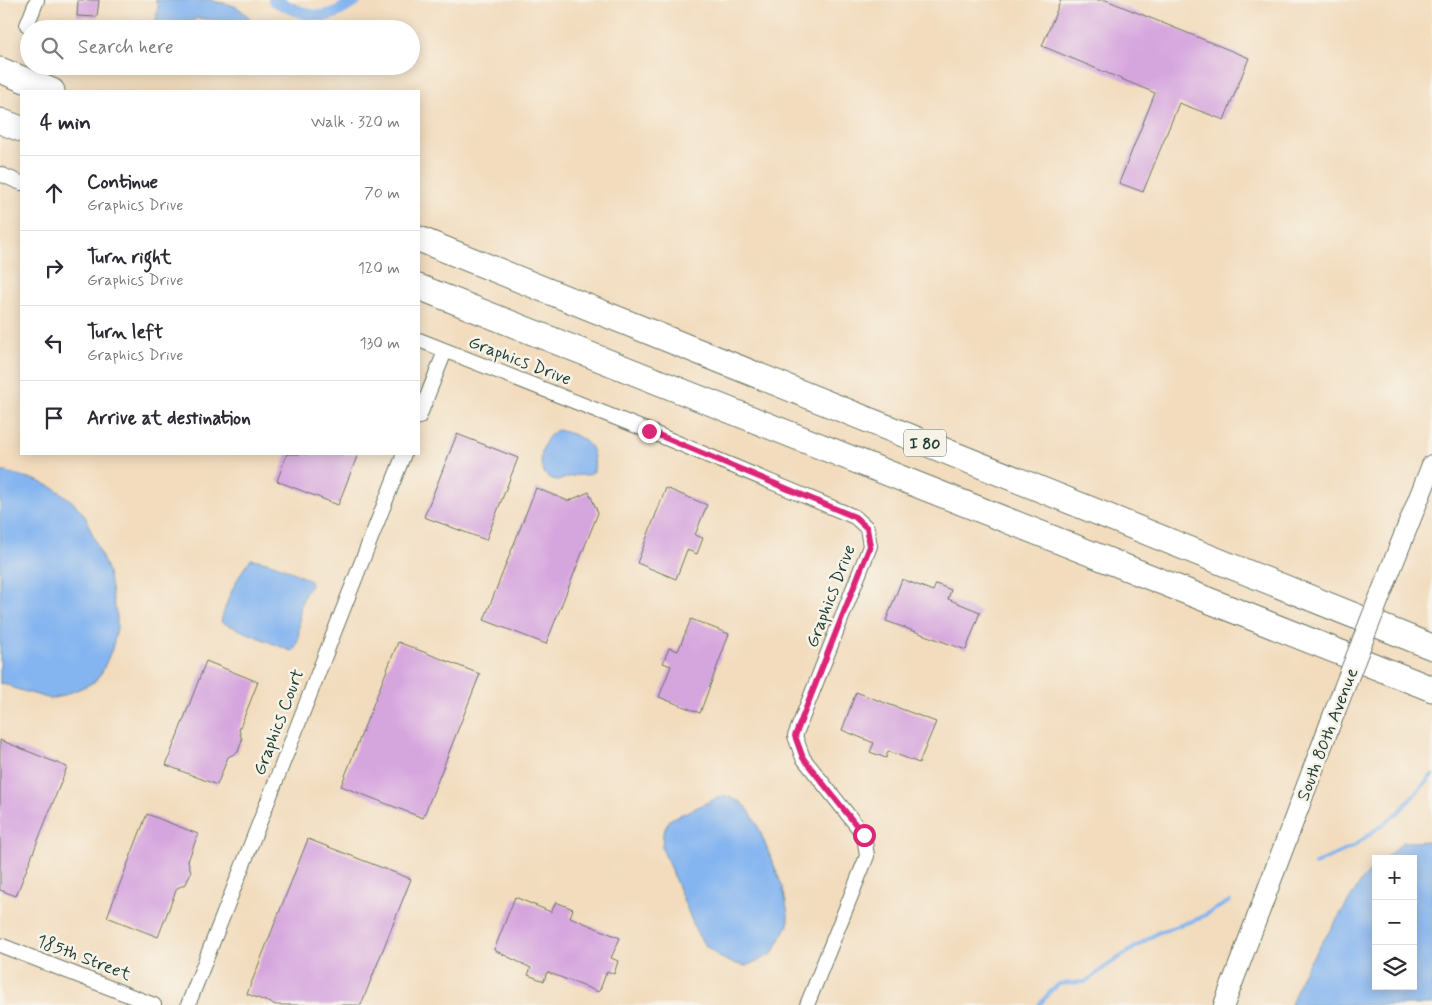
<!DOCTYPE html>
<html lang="en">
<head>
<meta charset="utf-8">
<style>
	:root { --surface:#fff; --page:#f2f2f3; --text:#2b2b33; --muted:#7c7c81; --line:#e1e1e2 }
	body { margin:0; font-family:Mynerve,sans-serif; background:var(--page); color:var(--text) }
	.controls { position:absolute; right:15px; bottom:15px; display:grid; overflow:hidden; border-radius:0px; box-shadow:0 2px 12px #0003 }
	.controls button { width:45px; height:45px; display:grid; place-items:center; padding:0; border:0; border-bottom:1px solid var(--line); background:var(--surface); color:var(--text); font:25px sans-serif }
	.stop { position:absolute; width:15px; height:15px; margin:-11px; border:4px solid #db2777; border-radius:50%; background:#fff }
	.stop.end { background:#db2777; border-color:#fff; box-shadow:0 1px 5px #0008 }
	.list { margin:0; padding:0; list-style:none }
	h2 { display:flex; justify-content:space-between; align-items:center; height:65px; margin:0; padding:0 20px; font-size:21px }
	h2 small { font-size:16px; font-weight:400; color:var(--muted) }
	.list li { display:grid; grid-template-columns:32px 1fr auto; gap:15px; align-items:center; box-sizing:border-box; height:75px; padding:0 20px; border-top:1px solid var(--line) }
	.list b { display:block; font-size:19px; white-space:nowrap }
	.list p { margin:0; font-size:16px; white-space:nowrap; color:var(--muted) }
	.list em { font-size:16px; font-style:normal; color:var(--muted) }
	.icon { flex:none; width:28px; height:28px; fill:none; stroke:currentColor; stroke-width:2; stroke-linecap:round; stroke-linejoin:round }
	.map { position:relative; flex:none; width:1432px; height:1005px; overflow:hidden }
	.search { position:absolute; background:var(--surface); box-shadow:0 2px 12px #0003; left:20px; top:20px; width:400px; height:55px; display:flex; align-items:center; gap:12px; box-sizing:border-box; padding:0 18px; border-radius:28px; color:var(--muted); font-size:19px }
	.panel { position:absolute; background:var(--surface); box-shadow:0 2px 12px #0003; left:20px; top:90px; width:400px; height:365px; border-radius:0px }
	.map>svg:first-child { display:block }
	.water { fill:#85b5f0; stroke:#527992 }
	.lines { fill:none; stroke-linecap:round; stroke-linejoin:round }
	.stream { stroke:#85b5f0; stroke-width:4 }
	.canal { stroke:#85b5f0; stroke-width:12 }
	.building { fill:#d5a5de }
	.street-casing { stroke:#697564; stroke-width:16 }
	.secondary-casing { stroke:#697564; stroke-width:22 }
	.highway-casing { stroke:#697564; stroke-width:27 }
	.street { stroke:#fff; stroke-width:14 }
	.secondary { stroke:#fff; stroke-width:20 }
	.highway { stroke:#fff; stroke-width:25 }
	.secondary-bridge-casing { stroke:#697564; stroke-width:22; stroke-linecap:butt }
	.secondary-bridge { stroke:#fff; stroke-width:20 }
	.route { stroke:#db2777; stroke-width:6 }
	.labels { text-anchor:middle; stroke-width:5; stroke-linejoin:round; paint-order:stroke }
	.shield { fill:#f7f3e8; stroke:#60746a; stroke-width:1 }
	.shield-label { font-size:16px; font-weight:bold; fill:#1f3d34 }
	.street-label { font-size:18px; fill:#1f3d34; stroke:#f7f3e8 }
</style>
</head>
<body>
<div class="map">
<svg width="1432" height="1005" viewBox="0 0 1432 1005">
	<rect width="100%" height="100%" fill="#f7f3e8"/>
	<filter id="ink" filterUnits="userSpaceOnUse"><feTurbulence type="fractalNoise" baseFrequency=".02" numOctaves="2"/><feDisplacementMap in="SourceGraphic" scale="10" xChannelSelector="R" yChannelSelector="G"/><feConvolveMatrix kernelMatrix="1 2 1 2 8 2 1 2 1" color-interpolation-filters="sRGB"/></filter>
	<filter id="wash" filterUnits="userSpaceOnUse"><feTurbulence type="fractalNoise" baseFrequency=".0096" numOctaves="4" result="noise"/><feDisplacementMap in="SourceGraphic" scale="20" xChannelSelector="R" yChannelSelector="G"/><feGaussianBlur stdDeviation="1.12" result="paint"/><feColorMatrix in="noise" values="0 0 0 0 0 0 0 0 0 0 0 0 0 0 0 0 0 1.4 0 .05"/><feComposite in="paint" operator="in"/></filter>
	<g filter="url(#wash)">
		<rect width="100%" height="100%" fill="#f2dcbd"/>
		<path class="water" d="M155,0H212C218,4 225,2 231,5C240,7 248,16 254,23L251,29H225L215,20L197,18L179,29H155L158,5Z
			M558,430C582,436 597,442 594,471C587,478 581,474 573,476C567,477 563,480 558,480C531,479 540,436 558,430Z
			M0,472H6C19,476 33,478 45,484C60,490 76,503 85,516L108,572L114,605L117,616V628L112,649L102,672L94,682L86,686L62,696L51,699L16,689L4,683L0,684Z
			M251,559C271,561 292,571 310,581L311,585C305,593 301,601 300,611C298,625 301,638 294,650L291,651L221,622C226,602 237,575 251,559Z
			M724,795L741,802L748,809L757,824L783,888L788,914V925L772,954L746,966L732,963L719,957L704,944L697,933L662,848L663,834L669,820Z
			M1432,841V1005H1291L1302,974L1364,877L1376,866V986H1413V859H1384L1403,842Z"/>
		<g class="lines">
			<path class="stream" d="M1315,864L1354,846L1399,812L1432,775
				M1039,1005L1051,991L1059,984L1085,982L1111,963L1157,933L1198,919L1230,901"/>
			<path class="canal" d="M274,0C287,7 313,19 328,15C338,13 347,6 356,0"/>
		</g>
		<g id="blocks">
			<path class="building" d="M78,0H99L97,17L77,16Z
				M1061,0H1106L1249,58L1224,120L1179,103L1143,192L1119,183L1155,93L1042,46Z
				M457,434L518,458L486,540L424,517Z
				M287,454H358L338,505L277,481Z
				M536,488L568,501L589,492L598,513L546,644L484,620Z
				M666,488L707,505L695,535L703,538L697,554L687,550L676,579L637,563Z
				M902,579L933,591L936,584L951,590L948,599L980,612L966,650L886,621Z
				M691,619L729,634L700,713L659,697L671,666L663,663L669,648L678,651Z
				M398,642L480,674L423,818L341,786Z
				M206,661L258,682L239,730L242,740L238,752L228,757L217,785L166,765Z
				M856,692L936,722L919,763L888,751L886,758L870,752L874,743L842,730Z
				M0,740L67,767L16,896L0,890Z
				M147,814L198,834L188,861L191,872L186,884L177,888L158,937L107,917Z
				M308,839L411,879L361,1005H276L247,994Z
				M515,897L551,912L556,902L573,909L570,917L620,938L611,958L618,961L614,974L607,971L599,992L547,972L544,981L528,975L531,968L494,950Z"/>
		</g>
	</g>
	<g filter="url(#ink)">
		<use href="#blocks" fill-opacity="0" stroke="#697564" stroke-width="1"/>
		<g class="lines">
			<defs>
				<path id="street" d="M27,25L37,0
					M0,174L21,183
					M419,340L649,431L855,517L867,528L870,546L795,736L803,758L864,835L867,856L807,1005
					M419,417L445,351
					M0,945L154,1005
					M188,1005L404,454"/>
				<path id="secondary" d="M1384,586L1432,465
					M1224,1005L1335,711"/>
				<path id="highway" d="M0,70L52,91
					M0,121L21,129
					M419,239L1432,647
					M419,287L1432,689"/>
			</defs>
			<use href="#street" class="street-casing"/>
			<use href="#secondary" class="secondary-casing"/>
			<use href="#highway" class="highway-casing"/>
			<use href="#street" class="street"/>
			<use href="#secondary" class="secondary"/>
			<use href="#highway" class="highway"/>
			<defs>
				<path id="secondary-bridge" d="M1335,711L1384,586"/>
			</defs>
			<use href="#secondary-bridge" class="secondary-bridge-casing"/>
			<use href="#secondary-bridge" class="secondary-bridge"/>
		</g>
	</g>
	<g class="lines" filter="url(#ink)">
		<path class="route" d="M649,431L855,517L867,528L870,546L795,736L803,758L864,835"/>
	</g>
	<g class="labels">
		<rect class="shield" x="904" y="429.5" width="42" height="27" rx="4"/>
		<g class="shield-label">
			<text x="925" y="449">I 80</text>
		</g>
		<g class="street-label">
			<text transform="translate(520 360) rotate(21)" y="6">Graphics Drive</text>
			<text transform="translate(830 596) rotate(-69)" y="6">Graphics Drive</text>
			<text transform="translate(278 722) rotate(-69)" y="6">Graphics Court</text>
			<text transform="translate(1327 734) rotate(-69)" y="6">South 80th Avenue</text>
			<text transform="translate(84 957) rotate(21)" y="6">185th Street</text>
		</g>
	</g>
</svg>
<div class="controls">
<button>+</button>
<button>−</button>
<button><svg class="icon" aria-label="layers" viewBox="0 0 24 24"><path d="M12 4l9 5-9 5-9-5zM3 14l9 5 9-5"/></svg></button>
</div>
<div class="stop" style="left:864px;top:835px"></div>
<div class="stop end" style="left:649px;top:431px"></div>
<div class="search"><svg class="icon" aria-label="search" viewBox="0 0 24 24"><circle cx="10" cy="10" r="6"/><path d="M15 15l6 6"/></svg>Search here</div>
<section class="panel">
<h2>4 min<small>Walk · 320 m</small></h2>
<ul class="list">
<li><svg class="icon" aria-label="ahead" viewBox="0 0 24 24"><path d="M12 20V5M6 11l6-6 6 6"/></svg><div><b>Continue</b><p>Graphics Drive</p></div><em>70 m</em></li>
<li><svg class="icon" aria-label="right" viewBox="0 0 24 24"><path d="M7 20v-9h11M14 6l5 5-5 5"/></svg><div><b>Turn right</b><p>Graphics Drive</p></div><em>120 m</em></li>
<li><svg class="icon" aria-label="left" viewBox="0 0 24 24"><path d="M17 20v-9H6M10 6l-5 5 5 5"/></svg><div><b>Turn left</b><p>Graphics Drive</p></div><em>130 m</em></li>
<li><svg class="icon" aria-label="arrive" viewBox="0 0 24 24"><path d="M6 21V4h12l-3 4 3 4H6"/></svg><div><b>Arrive at destination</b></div></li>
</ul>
</section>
</div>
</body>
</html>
